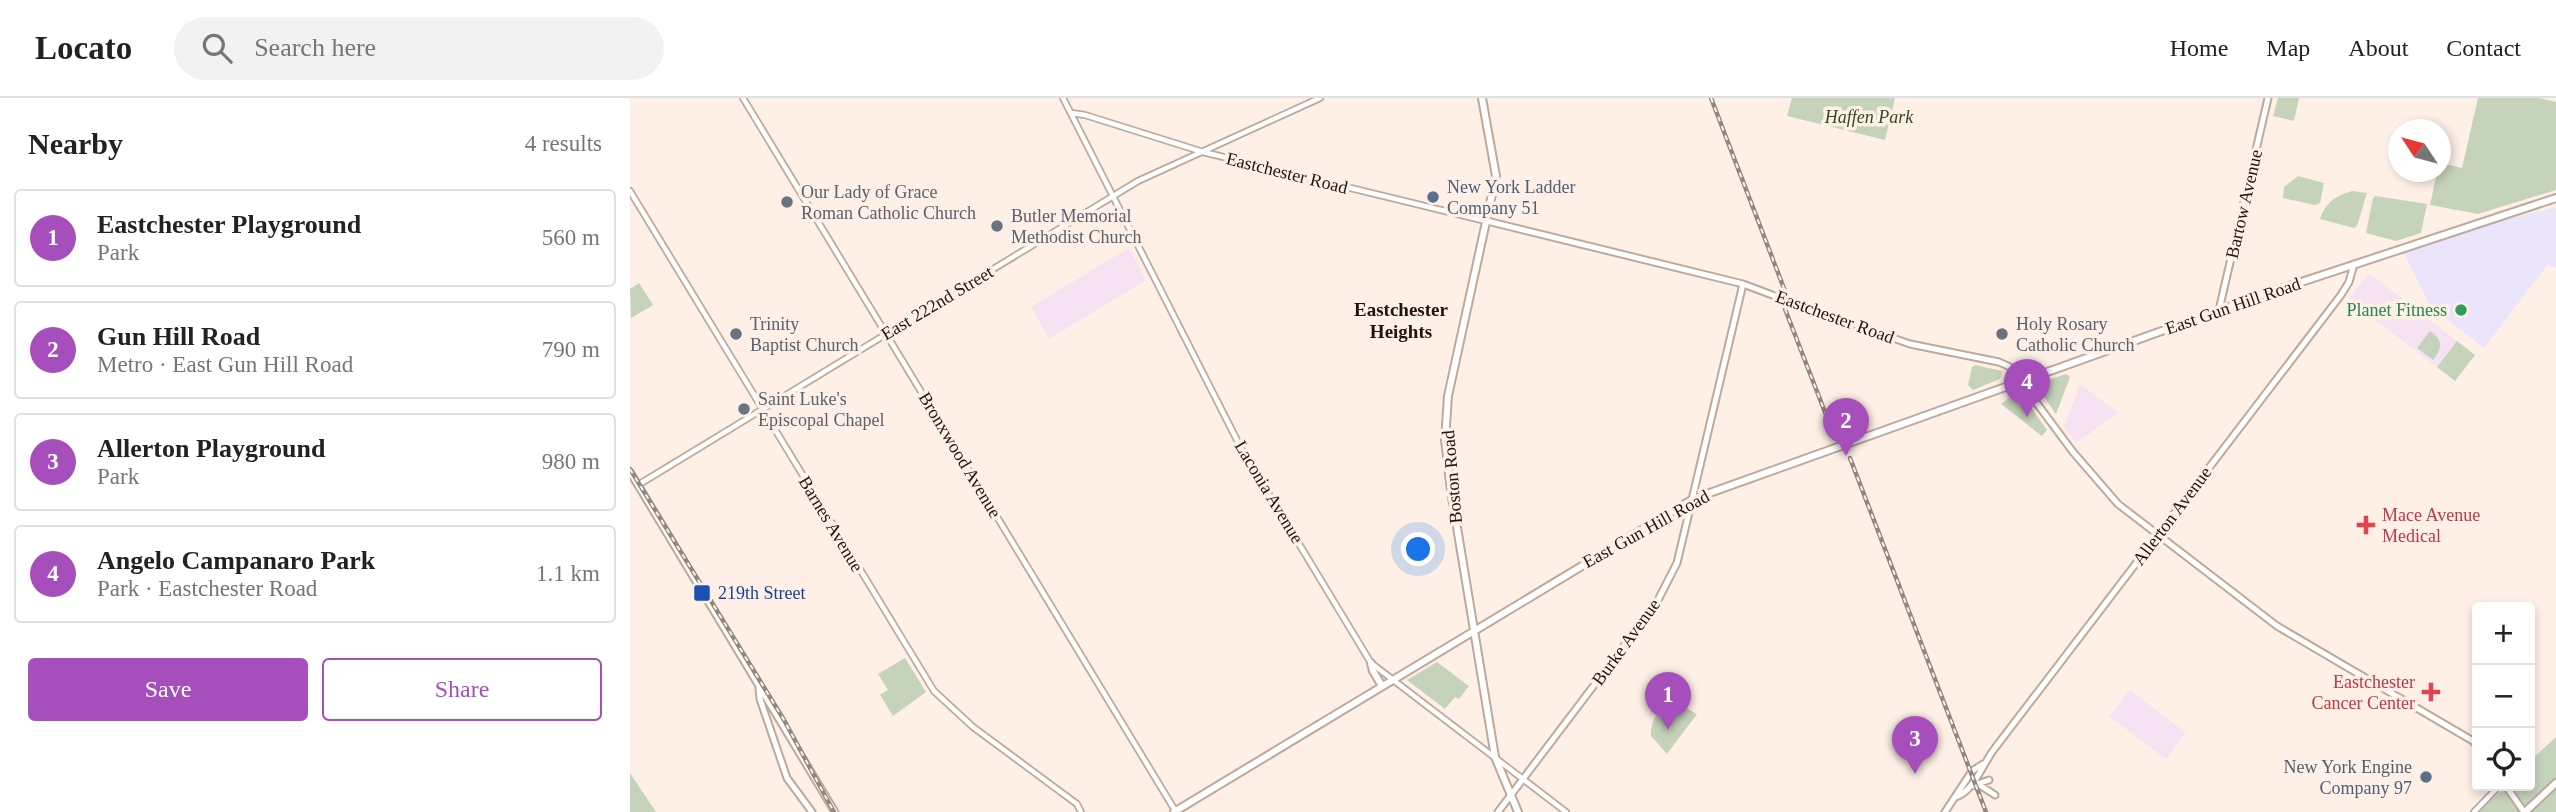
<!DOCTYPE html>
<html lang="en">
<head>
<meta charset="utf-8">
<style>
	:root { --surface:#fff; --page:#f2f2f2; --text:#222; --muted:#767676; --line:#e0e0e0; --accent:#a64fbc }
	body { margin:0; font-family:"Times New Roman",serif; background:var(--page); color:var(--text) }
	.controls { position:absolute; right:21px; bottom:21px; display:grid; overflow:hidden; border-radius:7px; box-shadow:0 4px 10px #0003 }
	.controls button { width:63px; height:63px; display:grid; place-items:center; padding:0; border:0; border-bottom:2px solid var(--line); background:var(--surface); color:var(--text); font:35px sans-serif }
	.compass { position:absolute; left:1758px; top:21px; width:63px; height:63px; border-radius:50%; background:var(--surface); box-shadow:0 4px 10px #0003; rotate:306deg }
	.you { position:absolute; left:789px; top:452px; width:24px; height:24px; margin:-18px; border:5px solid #fff; border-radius:50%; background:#1a73e8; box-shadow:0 0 0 10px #1a73e833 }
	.badge { display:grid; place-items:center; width:46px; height:46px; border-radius:50%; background:var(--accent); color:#fff; font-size:23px; font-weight:700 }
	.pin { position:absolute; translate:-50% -58px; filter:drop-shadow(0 2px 4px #0008) }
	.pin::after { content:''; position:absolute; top:37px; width:24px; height:21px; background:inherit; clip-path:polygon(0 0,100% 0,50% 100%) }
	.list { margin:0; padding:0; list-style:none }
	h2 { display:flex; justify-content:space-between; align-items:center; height:91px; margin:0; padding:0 28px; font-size:30px }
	h2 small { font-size:23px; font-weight:400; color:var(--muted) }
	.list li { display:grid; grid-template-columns:46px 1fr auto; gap:21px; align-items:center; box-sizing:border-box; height:98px; margin:0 14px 14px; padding:0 14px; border:2px solid var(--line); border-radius:7px }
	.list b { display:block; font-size:26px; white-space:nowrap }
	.list p { margin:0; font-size:23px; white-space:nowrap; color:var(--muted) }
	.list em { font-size:23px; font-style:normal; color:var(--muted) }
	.actions { display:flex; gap:14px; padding:21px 28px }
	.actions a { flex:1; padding:16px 0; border:2px solid var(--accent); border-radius:7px; text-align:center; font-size:24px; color:var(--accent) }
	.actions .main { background:var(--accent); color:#fff }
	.icon { flex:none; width:38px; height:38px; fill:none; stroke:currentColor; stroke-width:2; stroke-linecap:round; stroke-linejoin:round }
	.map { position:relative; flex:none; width:1926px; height:714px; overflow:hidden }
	header { display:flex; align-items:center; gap:42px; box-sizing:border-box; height:98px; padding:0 35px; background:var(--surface); border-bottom:2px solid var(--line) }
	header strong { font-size:33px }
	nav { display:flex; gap:38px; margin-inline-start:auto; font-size:24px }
	.search { width:490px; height:63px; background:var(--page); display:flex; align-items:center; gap:18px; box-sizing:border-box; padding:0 24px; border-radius:38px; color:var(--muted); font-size:26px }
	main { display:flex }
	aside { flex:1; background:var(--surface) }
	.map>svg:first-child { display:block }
	.commercial { fill:#eae5fb }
	.education { fill:#f6e2f2 }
	.green { fill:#c6d3bb }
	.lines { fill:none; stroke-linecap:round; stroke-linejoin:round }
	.tertiary-casing { stroke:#bea99a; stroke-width:8 }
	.secondary-casing { stroke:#bea99a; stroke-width:9 }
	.primary-casing { stroke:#bea99a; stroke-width:10 }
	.tertiary { stroke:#fff; stroke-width:4.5 }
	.secondary { stroke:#fff; stroke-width:5 }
	.primary { stroke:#fff; stroke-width:6 }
	.rail-casing { stroke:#92877f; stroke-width:4.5 }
	.rail { stroke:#fef0e6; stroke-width:2; stroke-dasharray:5; stroke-linecap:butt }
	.secondary-bridge-casing { stroke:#bea99a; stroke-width:9; stroke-linecap:butt }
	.secondary-bridge { stroke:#fff; stroke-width:5 }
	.service-dot { fill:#5c6f8a; stroke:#fef0e6; stroke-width:2.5 }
	.worship-dot { fill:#6b7280; stroke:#fef0e6; stroke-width:2.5 }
	.leisure-dot { fill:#2e9e5b; stroke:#fef0e6; stroke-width:2.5 }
	.health-dot { fill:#e0444e; stroke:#fef0e6; stroke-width:2.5 }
	.transit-dot { fill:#1a4fb4; stroke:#fef0e6; stroke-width:2.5 }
	.labels { text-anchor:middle; stroke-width:7; stroke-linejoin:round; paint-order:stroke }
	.park-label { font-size:18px; font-style:italic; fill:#35491e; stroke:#fef0e6 }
	.street-label { font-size:18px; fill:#1d150f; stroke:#fef0e6 }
	.service-label { font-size:18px; fill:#4e5e75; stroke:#fef0e6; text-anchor:start }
	.worship-label { font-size:18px; fill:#5b616d; stroke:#fef0e6; text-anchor:start }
	.leisure-label { font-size:18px; fill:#27864d; stroke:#fef0e6; text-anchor:end }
	.health-label { font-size:18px; fill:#be3a42; stroke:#fef0e6; text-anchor:start }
	.transit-label { font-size:18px; fill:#164399; stroke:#fef0e6; text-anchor:start }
	.neighbourhood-label { font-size:19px; font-weight:bold; fill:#1d150f; stroke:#fef0e6 }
</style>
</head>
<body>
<header>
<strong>Locato</strong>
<div class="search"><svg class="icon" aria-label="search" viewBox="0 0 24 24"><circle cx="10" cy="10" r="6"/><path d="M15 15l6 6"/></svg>Search here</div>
<nav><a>Home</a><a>Map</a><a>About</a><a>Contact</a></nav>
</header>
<main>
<aside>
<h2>Nearby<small>4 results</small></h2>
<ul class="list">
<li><span class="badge">1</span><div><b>Eastchester Playground</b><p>Park</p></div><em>560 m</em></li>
<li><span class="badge">2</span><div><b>Gun Hill Road</b><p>Metro · East Gun Hill Road</p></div><em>790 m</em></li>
<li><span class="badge">3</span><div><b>Allerton Playground</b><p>Park</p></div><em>980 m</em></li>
<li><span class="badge">4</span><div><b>Angelo Campanaro Park</b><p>Park · Eastchester Road</p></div><em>1.1 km</em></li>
</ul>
<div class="actions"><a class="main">Save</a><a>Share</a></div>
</aside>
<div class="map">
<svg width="1926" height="714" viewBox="0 0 1926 714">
	<rect width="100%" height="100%" fill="#fef0e6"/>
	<path class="commercial" d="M1926,109V171L1918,166L1854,250L1800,208L1773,154L1877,121Z"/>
	<path class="education" d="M499,150L516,182L419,241L401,209Z
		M1739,175L1845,257L1825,283L1718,201Z
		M1450,286L1488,315L1446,345L1434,329Z
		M1500,592L1556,635L1536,661L1479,618Z"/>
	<path class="green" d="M1162,0H1265L1255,42L1157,18Z
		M1648,0H1669L1664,23L1643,18Z
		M1848,0H1909L1926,4V92L1848,116L1800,107L1807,74H1811V65L1832,70Z
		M1668,78L1694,85L1690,105L1685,107L1653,100L1654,89Z
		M1723,93L1737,95L1727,128L1724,130L1690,121C1696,104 1706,97 1723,93Z
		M1746,98L1797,106L1791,135L1766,143L1736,135L1743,100Z
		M9,185L23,207L1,220L0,191Z
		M1800,233C1813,242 1813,250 1803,262L1787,250Z
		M1827,243L1845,257L1825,283L1807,269Z
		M1345,267L1372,273L1370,281L1343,292L1338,287L1342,269Z
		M1436,276L1440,279L1426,316L1407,289L1409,285Z
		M1385,295L1392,297L1417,332L1412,338L1371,306Z
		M275,560L296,594L263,618L250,597L258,592L248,576Z
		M807,564L839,588L829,601L825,599L815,611L777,582Z
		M1045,608L1056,610L1067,616L1037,656L1021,638C1021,621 1027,612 1045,608Z
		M1926,639V714H1846L1877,688H1900V663Z
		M0,675L26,714H0Z"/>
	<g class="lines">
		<defs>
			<path id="tertiary" d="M113,0L546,714
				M433,0L611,350L741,565L936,714
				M441,15L455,17L573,54L856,123
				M0,93L304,593L343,629L447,706L451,714
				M8,387L508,83L690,0
				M1844,714L1869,688"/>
			<path id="secondary" d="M857,123L1113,186L1145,198
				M1166,206L1280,246L1369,264L1380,269L1443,354L1488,406L1647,528L1843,643L1847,648
				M1589,212L1638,0
				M0,374L205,714
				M129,590L130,601L157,680L182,714
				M1348,686L1365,697
				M1342,688L1359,682
				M1876,688L1894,714
				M1326,699C1345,692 1353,665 1365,650L1711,197L1719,184L1724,166
				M868,714L1027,504L1047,465L1113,186
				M1315,714L1342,673L1353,666"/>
			<path id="primary" d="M852,0L866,78L818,298L815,342L821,393L865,659L888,714
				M741,565L743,573L752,588
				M544,714L1063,401L1632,197L1926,100
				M1895,714L1926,685"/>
		</defs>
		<use href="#tertiary" class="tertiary-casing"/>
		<use href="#secondary" class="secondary-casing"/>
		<use href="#primary" class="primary-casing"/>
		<use href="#tertiary" class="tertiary"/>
		<use href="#secondary" class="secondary"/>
		<use href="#primary" class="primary"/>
		<defs>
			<path id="rail" d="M1081,0L1155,193
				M1155,211L1205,340
				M1220,360L1356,714
				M0,371L154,622L204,714"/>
		</defs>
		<use href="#rail" class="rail-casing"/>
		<use href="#rail" class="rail"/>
		<defs>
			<path id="secondary-bridge" d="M1145,198L1166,206"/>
		</defs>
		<use href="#secondary-bridge" class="secondary-bridge-casing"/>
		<use href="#secondary-bridge" class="secondary-bridge"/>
	</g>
	<g class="service-dot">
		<circle cx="803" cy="99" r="7"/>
		<circle cx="1796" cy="679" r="7"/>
	</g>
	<g class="worship-dot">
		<circle cx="157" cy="104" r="7"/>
		<circle cx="367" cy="128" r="7"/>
		<circle cx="106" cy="236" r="7"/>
		<circle cx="1372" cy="236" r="7"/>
		<circle cx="114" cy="311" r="7"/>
	</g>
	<circle class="leisure-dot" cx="1831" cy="212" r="7"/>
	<g class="health-dot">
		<path d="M1732.5 416.5h7v7h7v7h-7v7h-7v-7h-7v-7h7z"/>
		<path d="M1797.5 583.5h7v7h7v7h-7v7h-7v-7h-7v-7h7z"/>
	</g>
	<rect class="transit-dot" x="63" y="486" width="18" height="18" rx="3.5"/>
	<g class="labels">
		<g class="park-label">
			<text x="1239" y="25">Haffen Park</text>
		</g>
		<g class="street-label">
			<text transform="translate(657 75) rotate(14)" y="6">Eastchester Road</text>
			<text transform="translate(1614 106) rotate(-77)" y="6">Bartow Avenue</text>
			<text transform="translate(307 205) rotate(-31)" y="6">East 222nd Street</text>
			<text transform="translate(1603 208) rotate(-19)" y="6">East Gun Hill Road</text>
			<text transform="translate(1205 219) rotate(20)" y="6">Eastchester Road</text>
			<text transform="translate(330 357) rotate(59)" y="6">Bronxwood Avenue</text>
			<text transform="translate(822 379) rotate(-95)" y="6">Boston Road</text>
			<text transform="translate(639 394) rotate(59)" y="6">Laconia Avenue</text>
			<text transform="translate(1542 418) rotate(-53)" y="6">Allerton Avenue</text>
			<text transform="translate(201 426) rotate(59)" y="6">Barnes Avenue</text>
			<text transform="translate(1016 431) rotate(-29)" y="6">East Gun Hill Road</text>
			<text transform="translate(996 544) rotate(-54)" y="6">Burke Avenue</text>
		</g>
		<g class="service-label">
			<text x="817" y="95">New York Ladder<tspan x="817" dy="21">Company 51</tspan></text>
			<text x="1782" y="675" text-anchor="end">New York Engine<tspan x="1782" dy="21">Company 97</tspan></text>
		</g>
		<g class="worship-label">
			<text x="171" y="100">Our Lady of Grace<tspan x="171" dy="21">Roman Catholic Church</tspan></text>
			<text x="381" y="124">Butler Memorial<tspan x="381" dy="21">Methodist Church</tspan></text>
			<text x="120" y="232">Trinity<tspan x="120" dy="21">Baptist Church</tspan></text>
			<text x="1386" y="232">Holy Rosary<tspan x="1386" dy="21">Catholic Church</tspan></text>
			<text x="128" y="307">Saint Luke's<tspan x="128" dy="21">Episcopal Chapel</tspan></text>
		</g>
		<g class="leisure-label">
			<text x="1817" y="218">Planet Fitness</text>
		</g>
		<g class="health-label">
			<text x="1752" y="423">Mace Avenue<tspan x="1752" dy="21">Medical</tspan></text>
			<text x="1785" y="590" text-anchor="end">Eastchester<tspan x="1785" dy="21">Cancer Center</tspan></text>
		</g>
		<g class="transit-label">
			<text x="88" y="501">219th Street</text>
		</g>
		<g class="neighbourhood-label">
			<text x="771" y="218">Eastchester<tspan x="771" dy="22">Heights</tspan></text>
		</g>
	</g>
</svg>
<div class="controls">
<button>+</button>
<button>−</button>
<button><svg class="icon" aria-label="locate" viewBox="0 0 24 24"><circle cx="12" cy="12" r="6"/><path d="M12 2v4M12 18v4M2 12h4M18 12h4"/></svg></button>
</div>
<svg class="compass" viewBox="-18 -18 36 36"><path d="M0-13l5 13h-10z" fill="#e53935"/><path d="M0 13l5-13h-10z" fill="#767676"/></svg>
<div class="you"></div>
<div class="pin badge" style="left:1038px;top:632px">1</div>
<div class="pin badge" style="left:1216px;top:358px">2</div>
<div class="pin badge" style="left:1285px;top:676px">3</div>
<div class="pin badge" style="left:1397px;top:319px">4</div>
</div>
</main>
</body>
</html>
